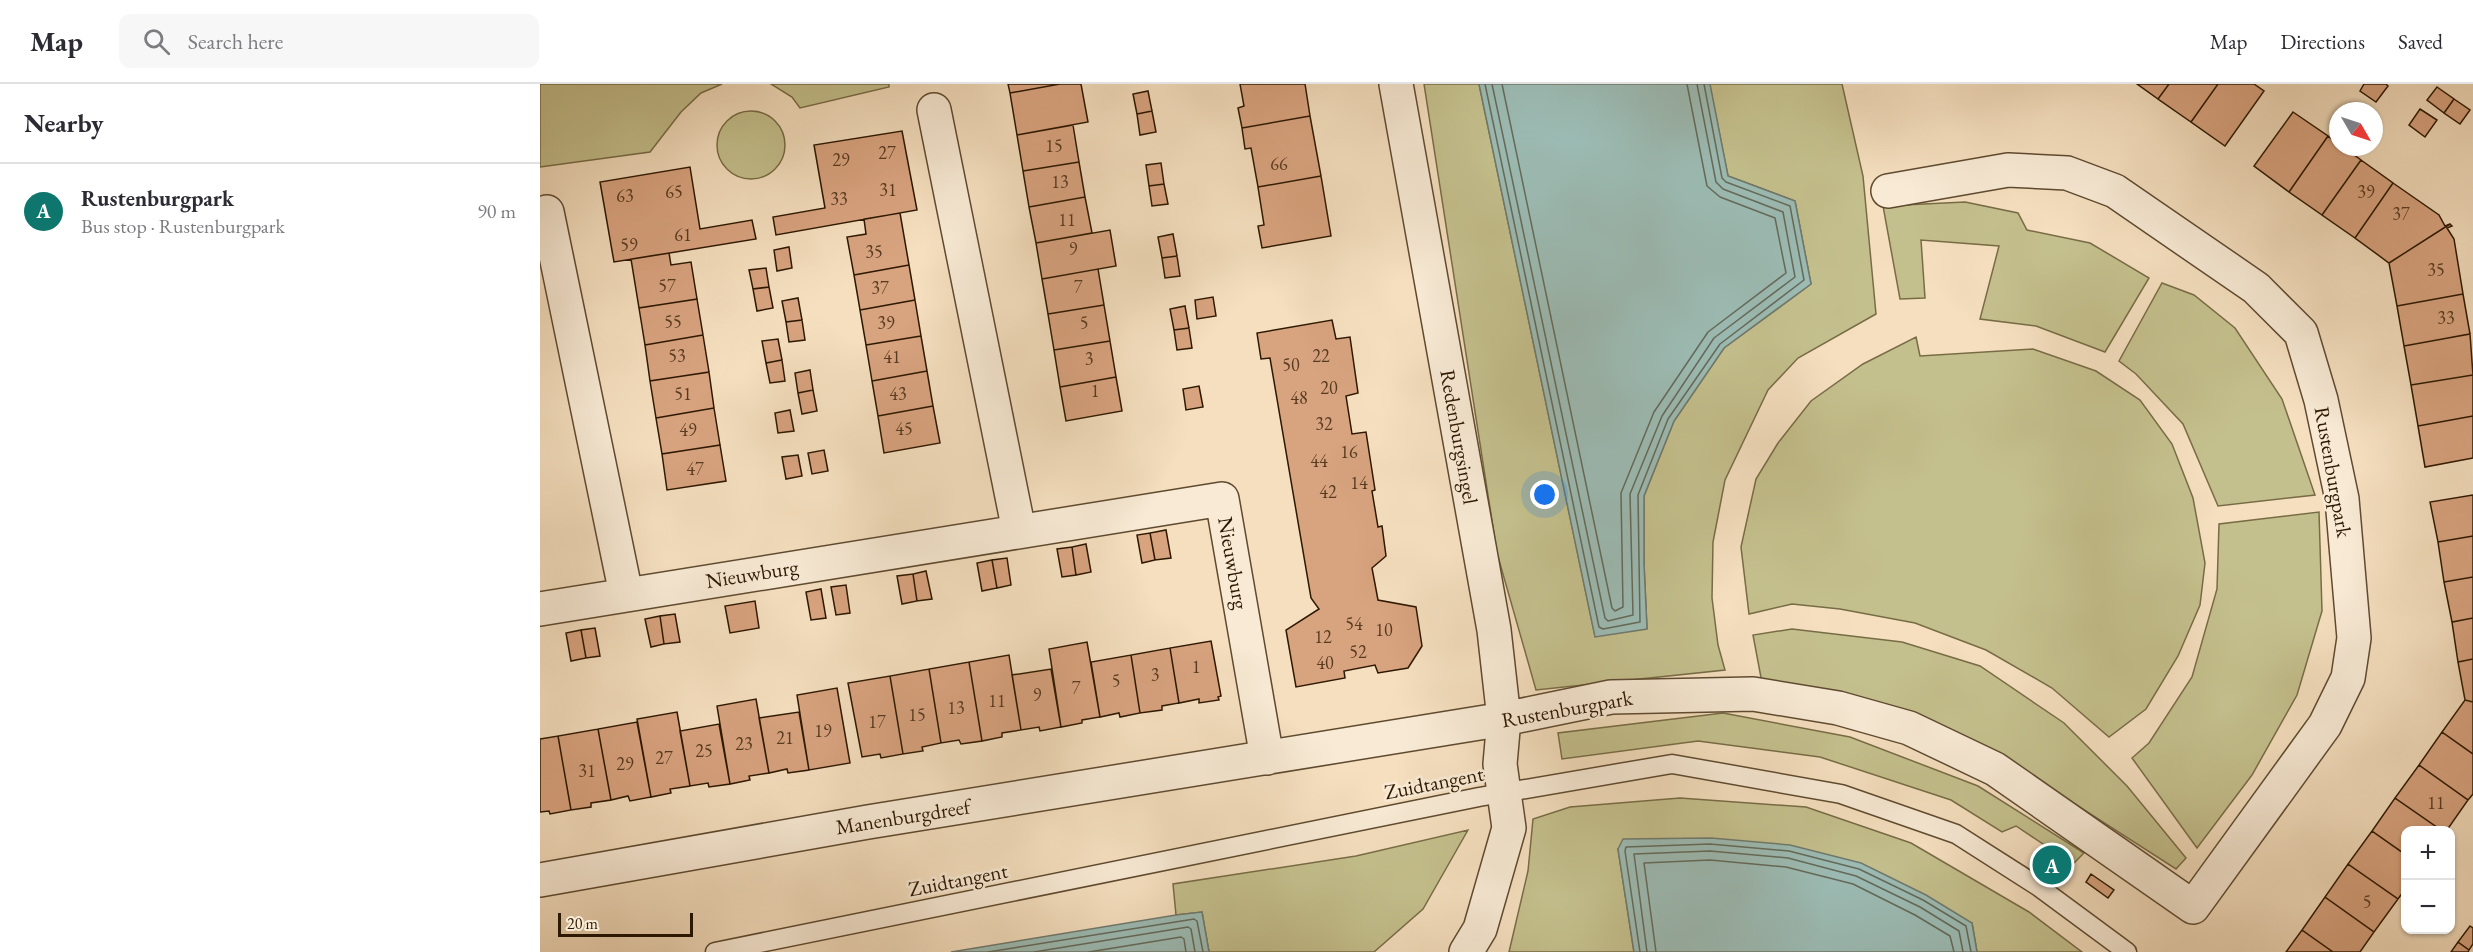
<!DOCTYPE html>
<html lang="en">
<head>
<meta charset="utf-8">
<style>
	:root { --surface:#fff; --page:#f7f7f7; --text:#2b2b33; --muted:#7c7c81; --line:#e1e1e2; --accent:#0f766e }
	body { margin:0; font-family:"EB Garamond",serif; background:var(--page); color:var(--text) }
	.controls { position:absolute; right:18px; bottom:18px; display:grid; overflow:hidden; border-radius:12px; box-shadow:0 2px 4px #0004 }
	.controls button { width:54px; height:54px; display:grid; place-items:center; padding:0; border:0; border-bottom:2px solid var(--line); background:var(--surface); color:var(--text); font:30px sans-serif }
	.compass { position:absolute; left:1789px; top:18px; width:54px; height:54px; border-radius:50%; background:var(--surface); box-shadow:0 2px 4px #0004; rotate:129deg }
	.scale { position:absolute; left:18px; bottom:15px; width:135px; box-sizing:border-box; padding-left:6px; border:3px solid #2d1800; border-top:0; font-size:16px; line-height:21px; white-space:nowrap; color:#2d1800; -webkit-text-stroke:4px #f8ead5; paint-order:stroke }
	.you { position:absolute; left:1005px; top:411px; width:21px; height:21px; margin:-15px; border:4px solid #fff; border-radius:50%; background:#1a73e8; box-shadow:0 0 0 9px #1a73e833 }
	.badge { display:grid; place-items:center; width:39px; height:39px; border-radius:50%; background:var(--accent); color:#fff; font-size:20px; font-weight:700 }
	.pin { position:absolute; translate:-50% -50%; border:3px solid #fff; box-shadow:0 2px 6px #0006 }
	.list { margin:0; padding:0; list-style:none }
	h2 { display:flex; justify-content:space-between; align-items:center; height:78px; margin:0; padding:0 24px; font-size:26px }
	h2 small { font-size:20px; font-weight:400; color:var(--muted) }
	.list li { display:grid; grid-template-columns:39px 1fr auto; gap:18px; align-items:center; box-sizing:border-box; height:96px; padding:0 24px; border-top:2px solid var(--line) }
	.list b { display:block; font-size:22px; white-space:nowrap }
	.list p { margin:0; font-size:20px; white-space:nowrap; color:var(--muted) }
	.list em { font-size:20px; font-style:normal; color:var(--muted) }
	.icon { flex:none; width:33px; height:33px; fill:none; stroke:currentColor; stroke-width:2; stroke-linecap:round; stroke-linejoin:round }
	.map { position:relative; flex:none; width:1933px; height:868px; overflow:hidden }
	header { display:flex; align-items:center; gap:36px; box-sizing:border-box; height:84px; padding:0 30px; background:var(--surface); border-bottom:2px solid var(--line) }
	header strong { font-size:28px }
	nav { display:flex; gap:33px; margin-inline-start:auto; font-size:21px }
	.search { width:420px; height:54px; background:var(--page); display:flex; align-items:center; gap:15px; box-sizing:border-box; padding:0 21px; border-radius:12px; color:var(--muted); font-size:22px }
	main { display:flex }
	aside { flex:1; background:var(--surface) }
	.map>svg:first-child { display:block }
	.green { fill:#c4c08d; stroke:#786c46; stroke-width:1.5 }
	.water { fill:#9cbcb5; stroke:#707a6d; stroke-width:1.5 }
	.lines { fill:none; stroke-linecap:round; stroke-linejoin:round }
	.shore { stroke:#646a5a; stroke-width:1.5 }
	.building { fill:#d8a37f; stroke:#2d1800; stroke-width:1.5 }
	.service-casing { stroke:#5f4a30; stroke-width:21 }
	.minor-casing { stroke:#5f4a30; stroke-width:36 }
	.service { stroke:#f8ead5; stroke-width:18 }
	.minor { stroke:#f8ead5; stroke-width:33 }
	.labels { text-anchor:middle; stroke-width:5; stroke-linejoin:round; paint-order:stroke }
	.number-label { font-size:18px; fill:#583b20 }
	.street-label { font-size:21px; fill:#2d1800; stroke:#f8ead5 }
</style>
</head>
<body>
<header>
<strong>Map</strong>
<div class="search"><svg class="icon" aria-label="search" viewBox="0 0 24 24"><circle cx="10" cy="10" r="6"/><path d="M15 15l6 6"/></svg>Search here</div>
<nav><a>Map</a><a>Directions</a><a>Saved</a></nav>
</header>
<main>
<aside>
<h2>Nearby<small></small></h2>
<ul class="list">
<li><span class="badge">A</span><div><b>Rustenburgpark</b><p>Bus stop · Rustenburgpark</p></div><em>90 m</em></li>
</ul>
</aside>
<div class="map">
<svg width="1933" height="868" viewBox="0 0 1933 868">
	<rect width="100%" height="100%" fill="#f5dfbf"/>
	<filter id="stains"><feTurbulence type="fractalNoise" baseFrequency=".00333" numOctaves="4"/><feColorMatrix values="0 0 0 0 .2 0 0 0 0 .09 0 0 0 0 .02 0 0 0 .5 -.17"/></filter>
	<radialGradient id="worn" r=".72"><stop offset=".6" stop-color="#630" stop-opacity="0"/><stop offset="1" stop-color="#630" stop-opacity=".3"/></radialGradient>
	<path class="green" d="M0,0H182L161,9L141,28L110,68L0,83Z
		M231,0H349V3L260,24L252,13Z
		M884,0H939L1055,552L1107,544L1104,480V412L1134,337L1184,264L1271,200L1255,117L1188,92L1171,8L1161,0H1302L1323,92L1336,230L1258,274L1228,306L1185,396L1173,458L1172,514L1178,561L1185,586L996,606L957,469Z
		M177 61a34 34 0 1 1 68 0a34 34 0 1 1-68 0Z
		M1425,118L1478,129L1487,146L1550,159L1609,194L1565,268L1496,242L1440,235L1459,162L1381,156L1385,214L1360,215L1343,122Z
		M1622,199L1654,211L1695,244L1742,315L1775,411L1678,422L1643,340L1596,290L1579,277Z
		M1376,253L1380,272L1493,265L1556,287L1600,316L1632,360L1653,414L1665,479L1660,521L1638,572L1606,625L1569,653L1512,604L1446,566L1375,539L1300,525L1252,520L1209,530L1201,463L1216,395L1238,359L1271,317L1323,280Z
		M1779,428L1782,527L1757,611L1712,691L1657,764L1592,674L1609,659L1652,593L1677,505L1679,440Z
		M1252,545L1362,558L1440,582L1524,639L1587,702L1646,774L1636,785L1482,686L1222,599L1213,551Z
		M1183,629L1310,653L1438,702L1544,769L1533,780L1476,742L1462,748L1411,716L1280,673L1158,657L1022,675L1018,649Z
		M1140,714L1266,723L1371,759L1489,828L1542,868H1437L1432,839L1078,765L1094,868H969L988,787L993,735L1030,723Z
		M928,746L883,825L834,868H669L662,828L636,831L633,800L816,772Z"/>
	<path class="water" d="M939,0H1170L1188,92L1255,117L1271,200L1184,264L1134,337L1104,412V480L1107,545L1055,553Z
		M1171,754L1250,761L1321,779L1386,811L1432,839L1437,868H1094L1078,765L1083,755Z
		M662,828L669,868H411L636,831Z"/>
	<g class="lines">
		<path class="shore" d="M945,0L1059,543L1063,545L1100,538L1098,411L1128,335L1180,260L1264,196L1250,122L1186,98L1182,94L1164,0
			M952,0L1065,534L1068,537L1093,531L1090,410L1122,332L1174,254L1255,193L1243,128L1183,105L1176,98L1157,0
			M962,0L1072,524L1075,527L1083,523L1081,409L1114,328L1168,248L1246,189L1235,134L1180,113L1167,102L1147,0
			M448,868L654,835L657,837L663,868
			M494,868L648,843L651,845L655,868
			M549,868L641,853L644,855L646,868
			M1100,868L1085,767L1086,763L1170,760L1249,767L1319,785L1383,816L1426,842L1431,868
			M1107,868L1094,770L1170,767L1248,774L1316,792L1380,823L1419,847L1423,868
			M1116,868L1104,779L1170,776L1246,783L1313,800L1375,831L1410,852L1414,868"/>
	</g>
	<path class="building" d="M468,0H520L470,9Z
		M520,0H541L548,38L477,51L470,9Z
		M700,0H765L770,32L702,44L698,24L704,22Z
		M1597,0H1629L1618,15Z
		M1629,0H1678L1651,38L1618,15Z
		M1678,0H1714L1724,7L1685,62L1651,38Z
		M1824,0H1846L1848,2L1836,18L1820,7Z
		M1897,3L1914,15L1904,29L1887,16Z
		M608,7L612,27L597,30L593,10Z
		M1914,15L1930,26L1920,40L1904,29Z
		M1880,25L1897,36L1885,53L1869,41Z
		M612,27L616,48L600,51L597,30Z
		M1753,28L1788,52L1749,108L1714,82Z
		M770,32L781,92L718,103L711,64L705,65L702,44Z
		M533,41L539,78L483,87L477,51Z
		M362,47L377,126L236,151L233,133L285,124L274,61Z
		M1788,52L1798,60V63H1803L1821,76L1782,131L1749,108Z
		M1821,76L1853,99L1815,154L1782,131Z
		M539,78L545,113L489,123L483,87Z
		M621,79L624,100L609,102L606,81Z
		M150,83L160,145L212,136L216,155L74,178L60,98Z
		M781,92L791,152L722,164L718,142L724,141L718,103Z
		M1853,99L1899,131L1905,142L1910,140L1849,179L1815,154Z
		M624,100L628,120L612,122L609,102Z
		M545,113L552,149L496,159L489,123Z
		M360,129L369,181L314,191L307,153L326,150L324,135Z
		M1910,140L1912,142L1907,144L1914,155L1923,210L1857,222L1849,179Z
		M570,146L576,182L502,195L496,159Z
		M633,150L637,172L622,174L618,153Z
		M249,163L252,184L237,187L234,166Z
		M129,169L131,181L151,178L157,215L99,224L91,175Z
		M637,172L640,192L625,194L622,174Z
		M369,181L375,216L320,226L314,191Z
		M226,184L229,203L213,205L209,186Z
		M558,185L564,221L508,230L502,195Z
		M229,203L233,224L217,227L213,205Z
		M1923,210L1930,250L1864,262L1857,222Z
		M673,213L676,232L657,235L655,216Z
		M258,214L262,236L246,238L242,217Z
		M157,215L163,251L105,261L99,224Z
		M375,216L381,252L326,261L320,226Z
		M564,221L570,257L514,266L508,230Z
		M645,222L649,244L634,246L630,225Z
		M262,236L265,256L249,258L246,238Z
		M792,236L796,255L810,253L818,309L806,312L812,350L826,348L835,406L832,407L838,443L842,442L846,472L832,484L838,516L876,523L882,562L868,584L838,589L835,581L804,587L805,594L756,603L746,546L779,525L771,514L730,274L721,275L717,249Z
		M649,244L652,264L637,266L634,246Z
		M1930,250L1933,291L1871,301L1864,262Z
		M163,251L169,288L110,297L105,261Z
		M381,252L387,287L332,297L326,261Z
		M238,255L242,276L226,279L222,257Z
		M570,257L576,293L520,303L514,266Z
		M242,276L245,297L230,299L226,279Z
		M270,286L273,306L258,309L255,289Z
		M387,287L393,322L338,332L332,297Z
		M169,288L174,324L116,334L110,297Z
		M1933,291V332L1878,342L1871,301Z
		M576,293L582,327L526,337L520,303Z
		M659,302L663,323L646,326L643,305Z
		M273,306L277,327L262,330L258,309Z
		M393,322L400,359L344,369L338,332Z
		M174,324L180,361L122,370L116,334Z
		M250,326L254,347L238,349L235,329Z
		M1933,332V374L1885,383L1878,342Z
		M180,361L186,397L127,406L122,370Z
		M284,366L288,387L272,390L268,369Z
		M258,371L262,392L246,395L242,373Z
		M1933,411V452L1898,458L1890,418Z
		M626,446L631,474L615,476L610,449Z
		M610,449L615,476L602,479L597,451Z
		M1933,452V493L1904,498L1898,458Z
		M546,460L551,488L536,491L532,463Z
		M532,463L536,491L522,493L517,465Z
		M467,474L471,501L457,504L452,476Z
		M452,476L457,504L442,507L437,479Z
		M386,487L392,515L377,517L373,490Z
		M373,490L377,517L362,520L357,492Z
		M1933,493V534L1912,538L1904,498Z
		M306,501L310,529L296,531L291,503Z
		M281,505L286,534L271,536L266,508Z
		M215,517L219,544L190,549L185,522Z
		M135,530L140,558L124,560L120,532Z
		M120,532L124,560L111,563L105,535Z
		M1933,534V575L1918,578L1912,538Z
		M55,544L60,572L46,574L41,546Z
		M41,546L46,574L31,577L26,549Z
		M671,557L681,612L678,613L679,616L659,619V615L639,619L630,564Z
		M547,558L560,633L542,636V639L521,643L509,565Z
		M630,564L639,619L622,622V626L600,629L591,571Z
		M469,571L481,646L462,649V653L442,657L429,578Z
		M591,571L600,629L580,633L579,629L560,633L551,578Z
		M1933,575V618L1925,616L1918,578Z
		M429,578L442,657L421,660L419,656L401,659L389,585Z
		M389,585L401,659L382,663L383,667L363,670L350,592Z
		M511,585L521,643L500,647L499,643L481,646L472,591Z
		M350,592L363,670L341,674L340,670L322,673L308,599Z
		M297,604L310,679L269,686L257,611Z
		M216,615L229,689L209,692L210,696L190,700L177,622Z
		M1925,616L1933,618V670L1902,648Z
		M137,628L150,702L130,705L131,709L111,713L97,635Z
		M259,628L269,686L248,689L247,685L229,689L219,634Z
		M97,638L111,713L90,717L88,712L71,716L58,645Z
		M179,640L190,700L169,703L168,699L150,702L140,647Z
		M58,645L71,716L51,719V723L31,726L18,652Z
		M1902,648L1933,670V710L1928,716L1879,681Z
		M18,652L31,726L10,730L9,727L0,728V655Z
		M1879,681L1928,716L1907,746H1901L1855,714Z
		M1855,714L1901,746H1866V771L1832,747Z
		M1832,747L1866,771V804L1858,815L1808,780Z
		M1808,780L1858,815L1834,848L1785,813Z
		M1551,790L1574,806L1568,814L1546,798Z
		M1785,813L1834,848L1820,868H1793L1762,846Z
		M1930,842L1933,844V860L1929,866L1918,858Z
		M1762,846L1793,868H1746Z
		M1918,858L1929,866L1928,868H1911Z"/>
	<g class="lines">
		<defs>
			<path id="service" d="M175,868L939,713L1132,680L1301,710L1416,750L1499,803L1587,868"/>
			<path id="minor" d="M856,0L954,546L964,635L960,680L969,744L940,845L926,868
				M394,26L479,447
				M7,128L86,510
				M0,525L682,415L727,674
				M0,796L328,738L964,635L1071,613L1213,610L1298,624L1369,644L1455,685L1653,823L1785,641L1808,594L1814,554L1802,415L1781,316L1761,249L1716,204L1575,107L1527,89L1468,86L1348,107"/>
		</defs>
		<use href="#service" class="service-casing"/>
		<use href="#minor" class="minor-casing"/>
		<use href="#service" class="service"/>
		<use href="#minor" class="minor"/>
	</g>
	<g class="labels">
		<g class="number-label">
			<text x="514" y="68">15</text>
			<text x="347" y="75">27</text>
			<text x="301" y="82">29</text>
			<text x="739" y="86">66</text>
			<text x="520" y="104">13</text>
			<text x="348" y="112">31</text>
			<text x="134" y="114">65</text>
			<text x="1826" y="114">39</text>
			<text x="85" y="118">63</text>
			<text x="299" y="121">33</text>
			<text x="1861" y="136">37</text>
			<text x="527" y="142">11</text>
			<text x="143" y="157">61</text>
			<text x="89" y="167">59</text>
			<text x="533" y="171">9</text>
			<text x="334" y="174">35</text>
			<text x="1896" y="192">35</text>
			<text x="127" y="208">57</text>
			<text x="538" y="209">7</text>
			<text x="340" y="210">37</text>
			<text x="1906" y="240">33</text>
			<text x="133" y="244">55</text>
			<text x="346" y="245">39</text>
			<text x="544" y="245">5</text>
			<text x="137" y="278">53</text>
			<text x="781" y="278">22</text>
			<text x="352" y="279">41</text>
			<text x="549" y="281">3</text>
			<text x="751" y="287">50</text>
			<text x="789" y="310">20</text>
			<text x="555" y="313">1</text>
			<text x="143" y="316">51</text>
			<text x="358" y="316">43</text>
			<text x="759" y="320">48</text>
			<text x="784" y="346">32</text>
			<text x="364" y="351">45</text>
			<text x="148" y="352">49</text>
			<text x="809" y="374">16</text>
			<text x="779" y="383">44</text>
			<text x="155" y="391">47</text>
			<text x="819" y="405">14</text>
			<text x="788" y="414">42</text>
			<text x="814" y="546">54</text>
			<text x="844" y="552">10</text>
			<text x="783" y="559">12</text>
			<text x="818" y="574">52</text>
			<text x="785" y="585">40</text>
			<text x="656" y="589">1</text>
			<text x="615" y="597">3</text>
			<text x="576" y="603">5</text>
			<text x="536" y="610">7</text>
			<text x="497" y="617">9</text>
			<text x="457" y="623">11</text>
			<text x="416" y="630">13</text>
			<text x="377" y="637">15</text>
			<text x="337" y="644">17</text>
			<text x="283" y="653">19</text>
			<text x="245" y="660">21</text>
			<text x="204" y="666">23</text>
			<text x="164" y="673">25</text>
			<text x="124" y="680">27</text>
			<text x="85" y="686">29</text>
			<text x="47" y="693">31</text>
			<text x="1896" y="725">11</text>
			<text x="1827" y="824">5</text>
		</g>
		<g class="street-label">
			<text transform="translate(919 353) rotate(80)" y="7">Redenburgsingel</text>
			<text transform="translate(1793 388) rotate(80)" y="7">Rustenburgpark</text>
			<text transform="translate(693 479) rotate(80)" y="7">Nieuwburg</text>
			<text transform="translate(212 490) rotate(-9)" y="7">Nieuwburg</text>
			<text transform="translate(1027 625) rotate(-10)" y="7">Rustenburgpark</text>
			<text transform="translate(894 699) rotate(-11)" y="7">Zuidtangent</text>
			<text transform="translate(363 733) rotate(-9)" y="7">Manenburgdreef</text>
			<text transform="translate(418 796) rotate(-11)" y="7">Zuidtangent</text>
		</g>
	</g>
	<rect width="100%" height="100%" filter="url(#stains)"/>
	<rect width="100%" height="100%" fill="url(#worn)"/>
</svg>
<div class="controls">
<button>+</button>
<button>−</button>
</div>
<svg class="compass" viewBox="-18 -18 36 36"><path d="M0-13l5 13h-10z" fill="#e53935"/><path d="M0 13l5-13h-10z" fill="#7c7c81"/></svg>
<div class="scale">20 m</div>
<div class="you"></div>
<div class="pin badge" style="left:1512px;top:781px">A</div>
</div>
</main>
</body>
</html>
